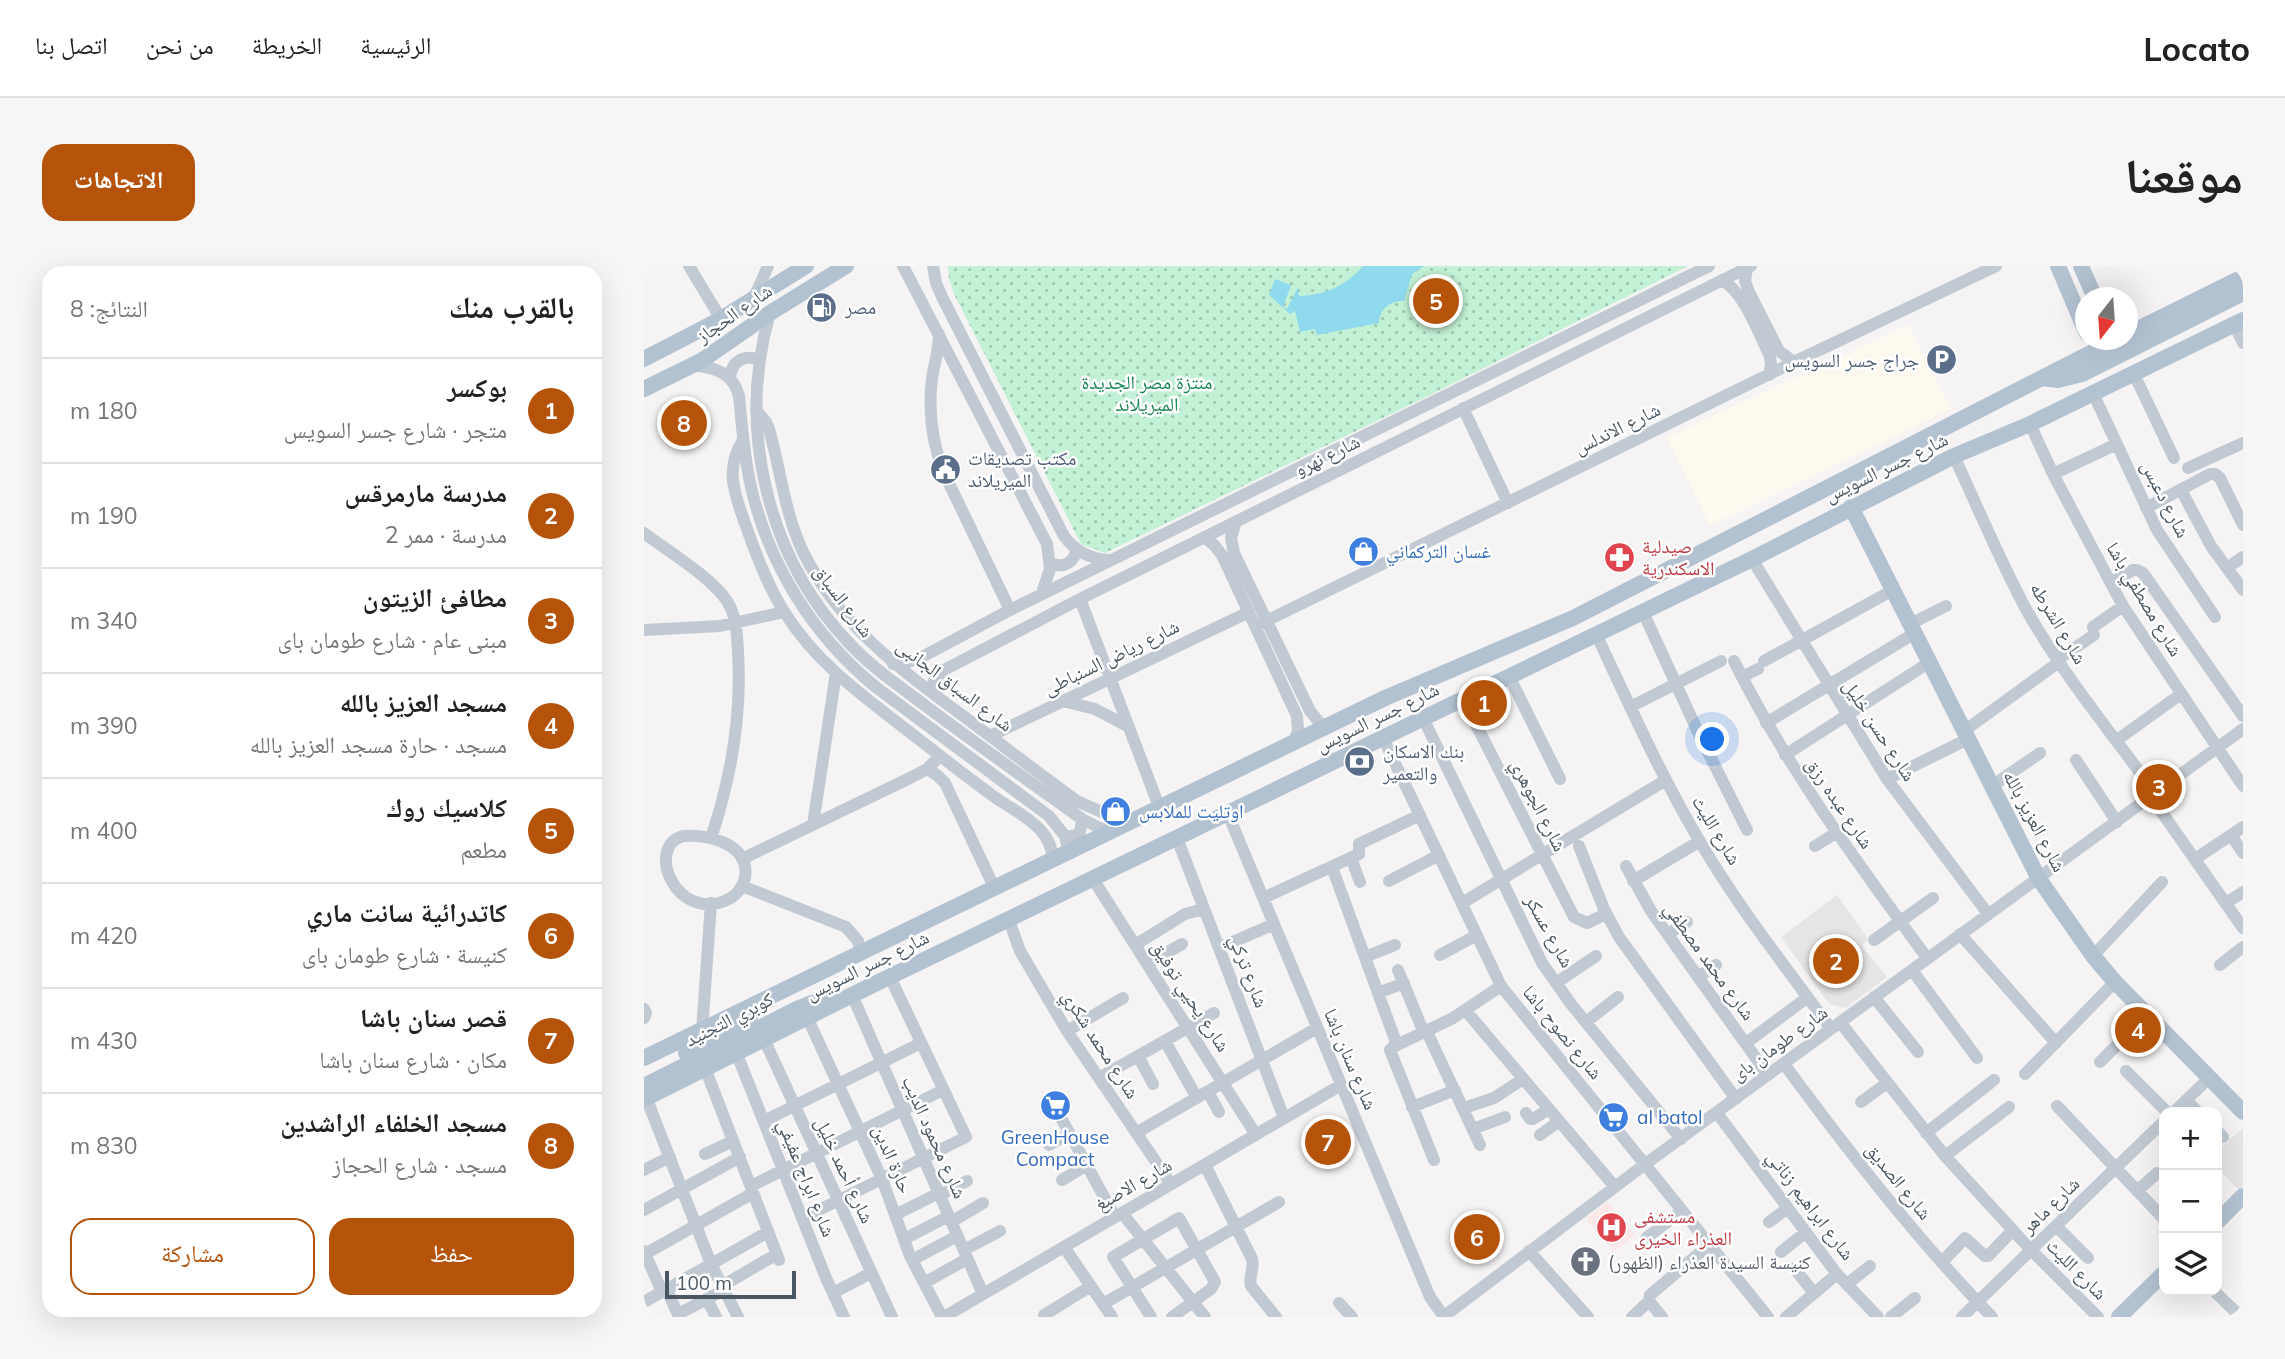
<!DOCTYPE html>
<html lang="ar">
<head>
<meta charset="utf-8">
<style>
	:root { --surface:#fff; --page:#f6f6f6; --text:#222; --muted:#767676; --line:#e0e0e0; --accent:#b45309 }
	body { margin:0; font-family:Mulish,"Noto Naskh Arabic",sans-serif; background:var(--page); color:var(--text); direction:rtl }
	.controls { position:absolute; right:21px; bottom:21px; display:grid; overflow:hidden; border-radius:14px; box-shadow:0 7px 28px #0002 }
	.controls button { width:63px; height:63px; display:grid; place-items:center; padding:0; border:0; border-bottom:2px solid var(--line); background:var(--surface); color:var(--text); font:35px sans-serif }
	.compass { position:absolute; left:1431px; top:21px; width:63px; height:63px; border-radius:50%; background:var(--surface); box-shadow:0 7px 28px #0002; rotate:197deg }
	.scale { position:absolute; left:21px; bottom:18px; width:131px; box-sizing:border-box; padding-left:7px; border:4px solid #4a5661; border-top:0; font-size:19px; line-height:24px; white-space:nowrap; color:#4a5661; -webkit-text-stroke:5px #fff; paint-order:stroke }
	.you { position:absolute; left:1069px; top:474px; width:24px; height:24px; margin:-18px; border:5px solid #fff; border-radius:50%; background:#1a73e8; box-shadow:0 0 0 10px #1a73e833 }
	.badge { display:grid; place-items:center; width:46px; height:46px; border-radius:50%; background:var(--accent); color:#fff; font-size:23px; font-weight:700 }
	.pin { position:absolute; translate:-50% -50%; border:4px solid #fff; box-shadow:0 2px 7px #0006 }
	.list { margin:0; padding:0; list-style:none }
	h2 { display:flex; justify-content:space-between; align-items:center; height:91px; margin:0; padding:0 28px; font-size:30px }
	h2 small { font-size:23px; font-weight:400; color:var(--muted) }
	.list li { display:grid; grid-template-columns:46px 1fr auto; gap:21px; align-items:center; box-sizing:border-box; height:105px; padding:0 28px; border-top:2px solid var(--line) }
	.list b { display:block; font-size:26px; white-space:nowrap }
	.list p { margin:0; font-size:23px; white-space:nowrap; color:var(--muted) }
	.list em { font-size:23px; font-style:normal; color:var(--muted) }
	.actions { display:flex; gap:14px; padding:21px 28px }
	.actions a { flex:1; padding:16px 0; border:2px solid var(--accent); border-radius:21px; text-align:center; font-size:24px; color:var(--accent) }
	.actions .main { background:var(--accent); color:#fff }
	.icon { flex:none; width:38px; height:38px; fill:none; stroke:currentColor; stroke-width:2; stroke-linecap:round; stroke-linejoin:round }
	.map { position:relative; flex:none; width:1599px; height:1051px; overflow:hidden; direction:ltr; border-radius:21px }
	header { display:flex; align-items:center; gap:42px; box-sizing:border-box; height:98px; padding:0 35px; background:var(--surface); border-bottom:2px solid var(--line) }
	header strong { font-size:33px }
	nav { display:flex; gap:38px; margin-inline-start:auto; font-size:24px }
	.intro { display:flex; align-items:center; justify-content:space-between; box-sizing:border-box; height:168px; padding:0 42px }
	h1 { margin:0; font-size:49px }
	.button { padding:18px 32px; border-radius:21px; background:var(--accent); color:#fff; font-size:24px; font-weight:700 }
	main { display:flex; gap:42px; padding:0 42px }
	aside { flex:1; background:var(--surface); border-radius:21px; box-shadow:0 7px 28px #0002 }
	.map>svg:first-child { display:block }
	.commercial { fill:#fdf9ef }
	.education { fill:#e6e4e5 }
	.medical { fill:#fce8e6 }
	.park { fill:url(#park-dots) }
	.water { fill:#90daee }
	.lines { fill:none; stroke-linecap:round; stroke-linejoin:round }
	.minor { stroke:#c1cad2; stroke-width:12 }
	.major { stroke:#b3c2d1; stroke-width:16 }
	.labels { text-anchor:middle; stroke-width:5; stroke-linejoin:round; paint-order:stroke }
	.service-label { font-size:19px; fill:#4e5e75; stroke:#fff; text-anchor:start }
	.street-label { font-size:19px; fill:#4a5661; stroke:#fff }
	.park-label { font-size:19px; fill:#17864f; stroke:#fff }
	.health-label { font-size:19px; fill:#be3a42; stroke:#fff; text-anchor:start }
	.shop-label { font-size:19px; fill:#366cbe; stroke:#fff; text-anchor:start }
	.worship-label { font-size:19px; fill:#5b616d; stroke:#fff; text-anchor:start }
</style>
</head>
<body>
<header>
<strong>Locato</strong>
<nav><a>الرئيسية</a><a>الخريطة</a><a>من نحن</a><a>اتصل بنا</a></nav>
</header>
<div class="intro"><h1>موقعنا</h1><a class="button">الاتجاهات</a></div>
<main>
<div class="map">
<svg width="1599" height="1051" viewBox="0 0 1599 1051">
	<defs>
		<pattern id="park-dots" width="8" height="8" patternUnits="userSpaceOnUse" patternTransform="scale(1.75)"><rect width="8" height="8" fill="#c3f1d5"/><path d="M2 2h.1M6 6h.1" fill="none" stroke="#a0c6b0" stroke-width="1.8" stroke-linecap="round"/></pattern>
	</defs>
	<rect width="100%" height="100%" fill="#f5f3f3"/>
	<path class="commercial" d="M1264,59L1307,143L1066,260L1023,171Z"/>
	<path class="education" d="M1193,629L1224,673L1218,680L1243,711L1202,742L1185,738L1137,671Z
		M1599,862V920L1595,924L1573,902V885Z"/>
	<path class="medical" d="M964,936L991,969L970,985L942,953Z"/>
	<path class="park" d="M304,0H1044L774,135L461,287L437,278L310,28L305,12Z"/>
	<path class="water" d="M719,0H780L768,8L760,35C746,35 736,42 735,57L673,69L671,63L656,66L651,45L646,48L625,29L631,13L647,19L639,41L643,43L654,21L655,30C681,29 702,20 719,0Z"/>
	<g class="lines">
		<path class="minor" d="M45,0L77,53
			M259,0L403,278L406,303L398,327
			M289,0L292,17L298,31L420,270C431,285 446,293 465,294
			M1103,2L1101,15L1105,26L1135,85L1150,96
			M1078,14C1101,27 1114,67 1126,90L1127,99L1125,109
			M110,32L124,0
			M126,47C93,161 122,290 205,377C228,402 257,421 283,441C334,479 386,516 438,553L466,567
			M1590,58L1599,77
			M295,68C295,84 290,98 288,113C284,145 288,177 300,207L366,344
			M50,99C72,102 89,107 95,130C98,161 100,191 107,221C125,300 170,371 233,422L405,550L421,570L425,588
			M1490,108L1530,192
			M86,111C88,95 100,88 116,94
			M1449,127L1513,264L1571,351
			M819,142L864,237
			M112,144L122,156L125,163C137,205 140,245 159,286C196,361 261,407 326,455C362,482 397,509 433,535L462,548L492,554
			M1386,158L1409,208L1479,340L1599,520
			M99,174C80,204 91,229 102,260C112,289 124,321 141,347C171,395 215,427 259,461C290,485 320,509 352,532C375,548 411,563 408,596
			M1310,190C1334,242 1356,295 1383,345C1420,410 1468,468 1512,528
			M1544,202L1599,177
			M1409,208L1473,178
			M1537,224L1567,280L1599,324
			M1502,242L1566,208H1571L1576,212L1599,259
			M592,255L587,272L590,287L666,445L675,456L685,460
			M0,267C24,285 67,311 83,335C93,351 93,369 94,387C98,450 87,512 67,572
			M560,271L570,279L578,289L653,450L654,465L649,478
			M1108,293L1243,513L1344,648
			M407,297C419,303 430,297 433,283
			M1590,297L1599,291
			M1467,317L1489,304H1493L1499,307L1599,450
			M436,333L516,543
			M999,346L1054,466L1103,564
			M1266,358L1302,340
			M612,360L1150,96L1352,0
			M1449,361L1479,340
			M0,364L76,360L140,346
			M952,368C985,438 1016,508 1055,574C1094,641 1142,701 1187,763
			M1413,394L1450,369
			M1090,395C1143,502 1213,596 1283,692
			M1120,395L1249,324
			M249,398L264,396L276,392L366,344L1065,0
			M865,410L916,513
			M1098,411L1114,403
			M286,425L291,413L300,404L436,333L1107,0
			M819,433L930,651L943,657L962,648
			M419,435L451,443L485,461
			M986,441L1077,395
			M779,452L898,697L927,738L1037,873
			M1122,457L1271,367
			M1320,465L1415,396
			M346,470L605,346
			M739,472L857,720L1124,1051
			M1473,474L1537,428
			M1141,489L1286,396
			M1432,494L1473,556
			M283,503L293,509L301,517L351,623
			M1243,513L1324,473
			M1348,520L1396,487
			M1507,531L1599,662
			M584,548L786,1031L800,1051
			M169,559L192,407
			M1587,569L1599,587
			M39,570C64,568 107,578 101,612C99,620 93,629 85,633C33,659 0,581 39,570Z
			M421,570H431L436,566L438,553
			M533,572L640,852
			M935,580L960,643L975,671L1092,833
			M1171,580L1192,567
			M707,592L716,616
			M98,593L268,511L283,503L296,490
			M1551,593L1599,561
			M982,600L1007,645L1124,809
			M688,601L753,779
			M449,613L612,869
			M745,615L795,589
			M989,615L1056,575
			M98,620L202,661L214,675L217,688
			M619,632L715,588V578L776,549
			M818,637L1022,514
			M1582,637L1599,626
			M365,654L376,685L423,765L527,918
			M1024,668L1043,656
			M1316,668L1412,777
			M1230,674L1289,632
			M491,679L541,648L560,643
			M575,682L630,658
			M796,689L833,669
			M1449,690L1518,616
			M721,691L751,679
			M503,698L538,678
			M1576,699L1599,681
			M754,704L780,767
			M1268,704L1333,792
			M1054,711L1072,699
			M912,717L952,690
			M734,727L760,717
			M208,729L339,1028
			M1230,731L1274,786
			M0,743L2,747L0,752
			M822,745L971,921
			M163,751L238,913L266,990L298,1051
			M942,756L974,731
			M1196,756L1301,890L1387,984L1454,1051
			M58,765L67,637
			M423,765L479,732
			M783,766L836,879
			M120,773L248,1051
			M521,775L553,832
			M1102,777L1164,731
			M92,786L182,1012L200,1051
			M494,790L509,818
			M1456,796L1503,749
			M1140,798C1205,886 1272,972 1348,1051
			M61,802L135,994
			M1482,805L1523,846
			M1381,808L1471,716
			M455,812L570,747
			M564,826L575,846
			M2,831L67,998L94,1051
			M1542,834L1554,846
			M1217,836L1243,817
			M1413,840L1520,953
			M768,841L811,824
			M820,842L850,832L879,813
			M1530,846L1565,812
			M882,847L886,853H889L905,843
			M1073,847L1193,1008L1234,1051
			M416,850L471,951
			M120,855L277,777
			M829,863L861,851
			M1573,865L1579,871
			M492,867L673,762
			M1282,867L1350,814
			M896,869L915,855
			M405,879L426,868
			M61,888L89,875
			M1301,890L1365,841
			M790,894L746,784L749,781L809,752L857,720
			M561,899L608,993C611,1003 604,1010 607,1020L632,1051
			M0,904L26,891
			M418,914L443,899
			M107,920L299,824
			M1493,925L1513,907
			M296,929L323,915
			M0,944L96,891
			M478,947L561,1051
			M251,949L295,927
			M159,952L322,871L246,711
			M307,956L339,937
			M1125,956L1144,942
			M1412,960L1444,992
			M1002,972L1038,945
			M260,973L305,950
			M420,981L468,1051
			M320,984L356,965
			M0,985L18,1026
			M885,985L944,1051
			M1137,986L1162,966
			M1,988L109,927
			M268,994L313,970
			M1298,996L1321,972L1341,990H1344L1369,964
			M1150,1002L1170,1027
			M280,1017L323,993
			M1203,1018L1226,1000
			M78,1020L133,988
			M23,1024L35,1051
			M1570,1025L1597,1051
			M189,1027L227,1007
			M63,1033L72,1051
			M0,1036L124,966
			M695,1037L708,1051
			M459,1038L635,936
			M34,1048L80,1024
			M400,1049L447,1020
			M300,1051L697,819
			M507,1051L469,991L535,952L571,1016L567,1023L528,1051
			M799,1051L1000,899L1599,463
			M988,1051L1005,1035
			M1018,1051L1005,1035L1006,1029L1065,979
			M1142,1051L1193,1008
			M1247,1051L1271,1032
			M1318,1051L1520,855"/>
		<path class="major" d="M1414,0L1442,66
			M1437,0L1451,32
			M1484,68L1599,11
			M0,93L77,53L162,0
			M1398,112L1414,114L1438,108L1599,27
			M0,123L57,95L126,47L202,0
			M1207,241L1395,613L1449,690L1471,716L1599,846
			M42,787L106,753
			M0,792L741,432L929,352L1472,74
			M0,820L153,743L168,737L184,736
			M0,833L208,729L1108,293L1310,190L1386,158L1599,54
			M1573,956L1599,930
			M1475,1051L1520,1007"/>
	</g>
	<defs>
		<symbol id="fuel-disc" viewBox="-11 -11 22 22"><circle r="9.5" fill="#5c6f8a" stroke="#fff"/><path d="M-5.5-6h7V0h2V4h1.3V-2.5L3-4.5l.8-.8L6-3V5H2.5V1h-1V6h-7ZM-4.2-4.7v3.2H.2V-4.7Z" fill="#fff"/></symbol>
		<symbol id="parking-disc" viewBox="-11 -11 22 22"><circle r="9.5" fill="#5c6f8a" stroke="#fff"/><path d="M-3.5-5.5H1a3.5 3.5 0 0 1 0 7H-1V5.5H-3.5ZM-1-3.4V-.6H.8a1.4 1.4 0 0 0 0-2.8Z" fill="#fff"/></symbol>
		<symbol id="civic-disc" viewBox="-11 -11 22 22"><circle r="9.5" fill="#5c6f8a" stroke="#fff"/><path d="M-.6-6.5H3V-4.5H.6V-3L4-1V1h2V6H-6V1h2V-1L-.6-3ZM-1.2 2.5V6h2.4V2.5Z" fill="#fff"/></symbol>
		<symbol id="shop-disc" viewBox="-11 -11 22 22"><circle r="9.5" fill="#3f7fe0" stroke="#fff"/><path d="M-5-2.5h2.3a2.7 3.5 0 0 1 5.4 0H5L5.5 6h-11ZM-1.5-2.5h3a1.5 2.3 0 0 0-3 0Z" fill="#fff"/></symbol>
		<symbol id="pharmacy-disc" viewBox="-11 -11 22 22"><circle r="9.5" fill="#e0444e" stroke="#fff"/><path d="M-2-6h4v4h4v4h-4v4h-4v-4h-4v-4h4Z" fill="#fff"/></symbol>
		<symbol id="bank-disc" viewBox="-11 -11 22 22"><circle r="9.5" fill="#5c6f8a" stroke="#fff"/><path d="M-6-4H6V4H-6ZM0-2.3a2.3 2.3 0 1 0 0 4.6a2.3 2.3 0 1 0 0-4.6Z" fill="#fff"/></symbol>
		<symbol id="supermarket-disc" viewBox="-11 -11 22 22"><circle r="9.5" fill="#3f7fe0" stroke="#fff"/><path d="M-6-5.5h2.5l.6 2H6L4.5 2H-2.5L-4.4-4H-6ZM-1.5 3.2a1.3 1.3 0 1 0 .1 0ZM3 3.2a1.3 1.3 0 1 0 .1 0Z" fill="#fff"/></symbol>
		<symbol id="hospital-disc" viewBox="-11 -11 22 22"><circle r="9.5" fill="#e0444e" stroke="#fff"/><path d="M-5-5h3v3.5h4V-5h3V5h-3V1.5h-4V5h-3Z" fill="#fff"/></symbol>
		<symbol id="church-disc" viewBox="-11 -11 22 22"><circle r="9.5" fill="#6b7280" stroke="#fff"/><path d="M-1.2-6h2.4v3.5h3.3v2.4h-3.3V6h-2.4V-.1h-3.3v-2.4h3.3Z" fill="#fff"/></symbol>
	</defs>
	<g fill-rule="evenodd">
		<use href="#fuel-disc" x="160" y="24" width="35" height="35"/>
		<use href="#parking-disc" x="1280" y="76" width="35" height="35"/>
		<use href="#civic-disc" x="284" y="186" width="35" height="35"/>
		<use href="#shop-disc" x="702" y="268" width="35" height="35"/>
		<use href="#pharmacy-disc" x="958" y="274" width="35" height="35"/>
		<use href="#bank-disc" x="698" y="478" width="35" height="35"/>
		<use href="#shop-disc" x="454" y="528" width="35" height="35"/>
		<use href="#supermarket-disc" x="394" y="822" width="35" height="35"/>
		<use href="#supermarket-disc" x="952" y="834" width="35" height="35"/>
		<use href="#hospital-disc" x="950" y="944" width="35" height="35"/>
		<use href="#church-disc" x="924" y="978" width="35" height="35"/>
	</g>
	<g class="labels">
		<g class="service-label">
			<text x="201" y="48">مصر</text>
			<text x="1275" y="101" text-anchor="end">جراج جسر السويس</text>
			<text x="324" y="199">مكتب تصديقات<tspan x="324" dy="22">الميريلاند</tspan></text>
			<text x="739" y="492">بنك الاسكان<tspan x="739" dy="22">والتعمير</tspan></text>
		</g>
		<g class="street-label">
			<text transform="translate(90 47) rotate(-35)" y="7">شارع الحجاز</text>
			<text transform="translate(973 162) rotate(-26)" y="7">شارع الاندلس</text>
			<text transform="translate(683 189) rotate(-26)" y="7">شارع نهرو</text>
			<text transform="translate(1242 201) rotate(-26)" y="7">شارع جسر السويس</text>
			<text transform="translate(1522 233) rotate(63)" y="7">شارع دعبس</text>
			<text transform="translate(1501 333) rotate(59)" y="7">شارع مصطفي باشا</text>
			<text transform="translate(200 335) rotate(53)" y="7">شارع السباق</text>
			<text transform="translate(1415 357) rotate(59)" y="7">شارع الشرطه</text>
			<text transform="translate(467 391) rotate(-26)" y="7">شارع رياض السنباطى</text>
			<text transform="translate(311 419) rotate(37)" y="7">شارع السباق الجانبى</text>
			<text transform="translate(733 451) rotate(-26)" y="7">شارع جسر السويس</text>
			<text transform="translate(1236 464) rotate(57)" y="7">شارع حسن خليل</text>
			<text transform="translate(1196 537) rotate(56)" y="7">شارع عبده رزق</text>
			<text transform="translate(895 539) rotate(63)" y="7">شارع الجوهري</text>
			<text transform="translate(1391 555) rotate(62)" y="7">شارع العزيز بالله</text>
			<text transform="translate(1073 564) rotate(59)" y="7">شارع الليث</text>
			<text transform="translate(906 665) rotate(61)" y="7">شارع عسكر</text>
			<text transform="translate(1066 695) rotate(54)" y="7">شارع محمد مصطفي</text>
			<text transform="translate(223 699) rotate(-26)" y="7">شارع جسر السويس</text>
			<text transform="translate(605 705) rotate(69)" y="7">شارع تركي</text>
			<text transform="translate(547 730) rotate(57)" y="7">شارع يحيي توفيق</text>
			<text transform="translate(85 753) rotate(-27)" y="7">كوبري التجنيد</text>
			<text transform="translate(919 766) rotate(51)" y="7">شارع نصوح باشا</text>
			<text transform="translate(1135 777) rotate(-36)" y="7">شارع طومان باى</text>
			<text transform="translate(457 778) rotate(57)" y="7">شارع محمد شكري</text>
			<text transform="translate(707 793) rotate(67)" y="7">شارع سنان باشا</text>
			<text transform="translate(291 871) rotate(66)" y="7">شارع محمود الديب</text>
			<text transform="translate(249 893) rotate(67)" y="7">حارة الدين</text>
			<text transform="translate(201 904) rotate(65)" y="7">شارع أحمد خليل</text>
			<text transform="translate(163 912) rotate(68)" y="7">شارع ابراج عفيفي</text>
			<text transform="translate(1255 915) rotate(51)" y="7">شارع الصديق</text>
			<text transform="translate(489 918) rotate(-30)" y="7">شارع الاصبغ</text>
			<text transform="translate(1167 939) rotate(53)" y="7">شارع ابراهيم زناتي</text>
			<text transform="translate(1406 939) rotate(-44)" y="7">شارع ماهر</text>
			<text transform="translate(1433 1003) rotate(45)" y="7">شارع الليث</text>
		</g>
		<g class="park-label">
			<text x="503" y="123">منتزة مصر الجديدة<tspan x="503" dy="22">الميريلاند</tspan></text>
		</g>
		<g class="health-label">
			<text x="998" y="287">صيدلية<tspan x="998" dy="22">الاسكندرية</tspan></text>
			<text x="990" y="957">مستشفى<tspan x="990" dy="22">العذراء الخيرى</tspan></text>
		</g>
		<g class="shop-label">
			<text x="742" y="292">غسان التركماني</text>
			<text x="495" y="552">اوتليت للملابس</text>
			<text x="993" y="858">al batol</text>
			<text x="411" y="878" text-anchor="middle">GreenHouse<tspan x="411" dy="22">Compact</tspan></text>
		</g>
		<g class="worship-label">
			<text x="964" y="1003">كنيسة السيدة العذراء (الظهور)</text>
		</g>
	</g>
</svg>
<div class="controls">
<button>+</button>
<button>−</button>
<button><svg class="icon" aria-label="layers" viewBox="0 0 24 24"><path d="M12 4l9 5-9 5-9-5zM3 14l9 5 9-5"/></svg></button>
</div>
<svg class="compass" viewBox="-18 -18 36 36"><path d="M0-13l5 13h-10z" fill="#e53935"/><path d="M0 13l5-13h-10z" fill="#767676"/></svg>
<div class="scale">100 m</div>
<div class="you"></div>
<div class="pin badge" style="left:840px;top:437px">1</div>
<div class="pin badge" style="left:1192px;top:695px">2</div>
<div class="pin badge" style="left:1515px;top:521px">3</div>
<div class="pin badge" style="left:1494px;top:764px">4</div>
<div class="pin badge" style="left:792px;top:35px">5</div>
<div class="pin badge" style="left:833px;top:971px">6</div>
<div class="pin badge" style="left:684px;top:876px">7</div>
<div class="pin badge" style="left:40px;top:157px">8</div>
</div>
<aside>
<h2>بالقرب منك<small>النتائج: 8</small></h2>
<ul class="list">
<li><span class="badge">1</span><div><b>بوكسر</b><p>متجر · شارع جسر السويس</p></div><em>180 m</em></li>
<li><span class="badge">2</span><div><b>مدرسة مارمرقس</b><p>مدرسة · ممر 2</p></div><em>190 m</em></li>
<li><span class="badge">3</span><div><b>مطافئ الزيتون</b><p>مبنى عام · شارع طومان باى</p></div><em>340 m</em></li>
<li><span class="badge">4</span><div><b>مسجد العزيز بالله</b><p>مسجد · حارة مسجد العزيز بالله</p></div><em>390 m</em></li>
<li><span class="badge">5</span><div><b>كلاسيك روك</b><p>مطعم</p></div><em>400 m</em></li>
<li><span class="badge">6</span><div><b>كاتدرائية سانت ماري</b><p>كنيسة · شارع طومان باى</p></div><em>420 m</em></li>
<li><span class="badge">7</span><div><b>قصر سنان باشا</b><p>مكان · شارع سنان باشا</p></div><em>430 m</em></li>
<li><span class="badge">8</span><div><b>مسجد الخلفاء الراشدين</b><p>مسجد · شارع الحجاز</p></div><em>830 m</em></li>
</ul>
<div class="actions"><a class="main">حفظ</a><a>مشاركة</a></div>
</aside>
</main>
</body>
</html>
